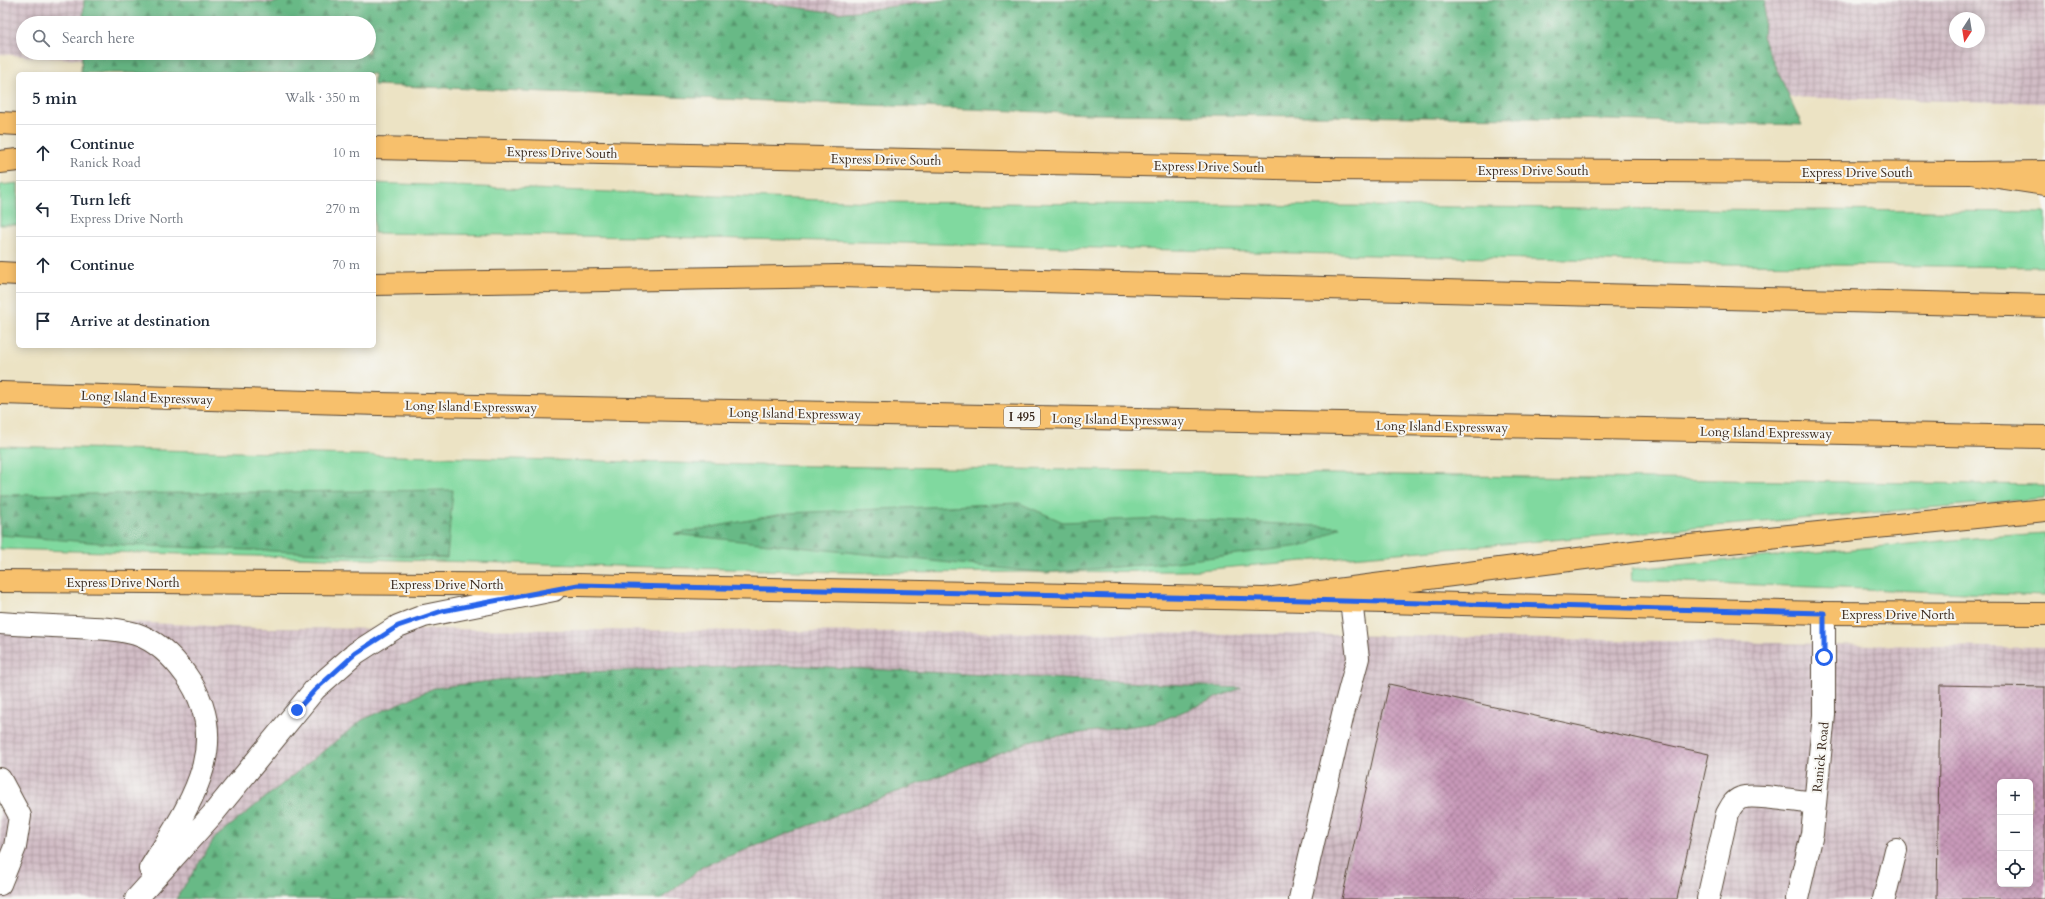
<!DOCTYPE html>
<html lang="en">
<head>
<meta charset="utf-8">
<style>
	:root { --surface:#fff; --page:#f6f6f7; --text:#1f2937; --muted:#747a83; --line:#e0e1e3 }
	body { margin:0; font-family:Cardo,serif; background:var(--page); color:var(--text) }
	.controls { position:absolute; right:12px; bottom:12px; display:grid; overflow:hidden; border-radius:6px; box-shadow:0 2px 10px #0003 }
	.controls button { width:36px; height:36px; display:grid; place-items:center; padding:0; border:0; border-bottom:1px solid var(--line); background:var(--surface); color:var(--text); font:20px sans-serif }
	.compass { position:absolute; left:1949px; top:12px; width:36px; height:36px; border-radius:50%; background:var(--surface); box-shadow:0 2px 10px #0003; rotate:192deg }
	.stop { position:absolute; width:12px; height:12px; margin:-9px; border:3px solid #2563eb; border-radius:50%; background:#fff }
	.stop.end { background:#2563eb; border-color:#fff; box-shadow:0 1px 4px #0008 }
	.list { margin:0; padding:0; list-style:none }
	h2 { display:flex; justify-content:space-between; align-items:center; height:52px; margin:0; padding:0 16px; font-size:17px }
	h2 small { font-size:13px; font-weight:400; color:var(--muted) }
	.list li { display:grid; grid-template-columns:26px 1fr auto; gap:12px; align-items:center; box-sizing:border-box; height:56px; padding:0 16px; border-top:1px solid var(--line) }
	.list b { display:block; font-size:15px; white-space:nowrap }
	.list p { margin:0; font-size:13px; white-space:nowrap; color:var(--muted) }
	.list em { font-size:13px; font-style:normal; color:var(--muted) }
	.icon { flex:none; width:22px; height:22px; fill:none; stroke:currentColor; stroke-width:2; stroke-linecap:round; stroke-linejoin:round }
	.map { position:relative; flex:none; width:2045px; height:899px; overflow:hidden }
	.search { position:absolute; background:var(--surface); box-shadow:0 2px 10px #0003; left:16px; top:16px; width:360px; height:44px; display:flex; align-items:center; gap:10px; box-sizing:border-box; padding:0 14px; border-radius:22px; color:var(--muted); font-size:15px }
	.panel { position:absolute; background:var(--surface); box-shadow:0 2px 10px #0003; left:16px; top:72px; width:360px; height:276px; border-radius:6px }
	.map>svg:first-child { display:block }
	.industrial { fill:url(#industrial-grid); fill-rule:evenodd }
	.green { fill:#80d99f; stroke:#5e825e }
	.forest { fill:url(#forest-firs); stroke:#527252 }
	.building { fill:url(#building-cross-hatch); fill-rule:evenodd }
	.lines { fill:none; stroke-linecap:round; stroke-linejoin:round }
	.minor-casing { stroke:#564637; stroke-width:24 }
	.major-casing { stroke:#564637; stroke-width:24 }
	.highway-casing { stroke:#564637; stroke-width:24 }
	.minor { stroke:#fff; stroke-width:22 }
	.major { stroke:#f7c06c; stroke-width:22 }
	.highway { stroke:#f7c06c; stroke-width:22 }
	.route { stroke:#2563eb; stroke-width:5 }
	.labels { text-anchor:middle; stroke-width:4; stroke-linejoin:round; paint-order:stroke }
	.shield { fill:#f6f6f2; stroke:#73675e; stroke-width:1 }
	.shield-label { font-size:12px; font-weight:bold; fill:#3b2a1e }
	.street-label { font-size:13px; fill:#3b2a1e; stroke:#f6f6f2 }
</style>
</head>
<body>
<div class="map">
<svg width="2045" height="899" viewBox="0 0 2045 899">
	<defs>
		<pattern id="industrial-grid" width="8" height="8" patternUnits="userSpaceOnUse"><rect width="8" height="8" fill="#d2bdc6"/><path d="M0 4h8M4 0v8" fill="none" stroke="#ac9aa0"/></pattern>
		<pattern id="forest-firs" width="22" height="20" patternUnits="userSpaceOnUse"><rect width="22" height="20" fill="#68b986"/><path d="M5 1l3.5 6h-7zM16 11l3.5 6h-7z" fill="#57976d"/></pattern>
		<pattern id="building-cross-hatch" width="8" height="8" patternUnits="userSpaceOnUse"><rect width="8" height="8" fill="#c899b9"/><path d="M0 0l8 8M0 8l8-8" fill="none" stroke="#a47d96"/></pattern>
	</defs>
	<rect width="100%" height="100%" fill="#f6f6f2"/>
	<filter id="ink" filterUnits="userSpaceOnUse"><feTurbulence type="fractalNoise" baseFrequency=".025" numOctaves="2"/><feDisplacementMap in="SourceGraphic" scale="8" xChannelSelector="R" yChannelSelector="G"/><feConvolveMatrix kernelMatrix="1 2 1 2 8 2 1 2 1" color-interpolation-filters="sRGB"/></filter>
	<filter id="wash" filterUnits="userSpaceOnUse"><feTurbulence type="fractalNoise" baseFrequency=".012" numOctaves="4" result="noise"/><feDisplacementMap in="SourceGraphic" scale="16" xChannelSelector="R" yChannelSelector="G"/><feGaussianBlur stdDeviation="0.9" result="paint"/><feColorMatrix in="noise" values="0 0 0 0 0 0 0 0 0 0 0 0 0 0 0 0 0 1.4 0 .05"/><feComposite in="paint" operator="in"/></filter>
	<g filter="url(#wash)">
		<rect width="100%" height="100%" fill="#ece3c4"/>
		<path class="industrial" d="M0,0H2045V103L46,58L0,54ZM1955,18H1979V42H1955ZM23,23H369V53H23Z
			M0,616L256,628L1279,634L2045,648V899H0ZM2000,782H2030V884H2000Z"/>
		<path class="green" d="M18,183V225H0V185Z
			M374,183L874,202L2045,212V267L1724,264L706,238L374,233Z
			M0,446L754,465L2045,485V498L1186,571L872,573L0,549Z
			M2045,533V596L1631,580L1632,569L1986,537Z"/>
		<path class="forest" d="M84,0H229L274,3L283,0H738L839,13L945,0H1765L1763,39L1802,125L1532,118L1090,114L374,85V74L81,73L82,53H369V23H83Z
			M453,490L447,558L126,545L0,535V495Z
			M1019,503L1063,522L1163,518L1340,527L1308,545L1175,562L1046,573L674,534L788,513Z
			M787,665L1241,688L1155,723L1036,739L703,866L662,899H176L215,838L362,720L434,688L554,673Z"/>
		<g id="blocks">
			<path class="building" d="M1389,684L1709,754L1677,899H1342Z
				M1940,685L2045,687V899H1937ZM2000,782H2030V884H2000Z"/>
		</g>
	</g>
	<g filter="url(#ink)">
		<use href="#blocks" fill-opacity="0" stroke="#564637" stroke-width="1"/>
		<g class="lines">
			<defs>
				<path id="minor" d="M0,623C25,625 50,626 76,627C95,628 117,628 136,634C157,641 173,657 186,675C236,745 187,808 150,869
					M0,779L20,816L15,847L0,884
					M136,899L212,815L315,689L356,653L398,626L424,616L554,590
					M1300,899L1343,714L1358,658L1351,601
					M1708,899L1727,814C1731,807 1733,801 1741,798C1753,793 1800,802 1815,803
					M1797,899L1812,834L1824,715V613
					M1884,899L1896,850"/>
				<path id="major" d="M0,123L18,124
					M374,148L1318,169L1972,173L2045,172
					M0,581L578,585L1265,599L1824,613L2045,614"/>
				<path id="highway" d="M0,162L18,160
					M1972,173L2045,184
					M0,273L18,274
					M374,284L838,276L2045,306
					M0,393L379,404L2045,437
					M1265,599L1640,551L2045,510"/>
			</defs>
			<use href="#minor" class="minor-casing"/>
			<use href="#major" class="major-casing"/>
			<use href="#highway" class="highway-casing"/>
			<use href="#minor" class="minor"/>
			<use href="#major" class="major"/>
			<use href="#highway" class="highway"/>
		</g>
	</g>
	<g class="lines" filter="url(#ink)">
		<path class="route" d="M297,710L315,690L356,653L398,626L442,611L578,585L1265,599L1824,613V657"/>
	</g>
	<g class="labels">
		<rect class="shield" x="1004" y="407" width="36" height="20" rx="3"/>
		<g class="shield-label">
			<text x="1022" y="421">I 495</text>
		</g>
		<g class="street-label">
			<text transform="translate(562 152) rotate(1)" y="5">Express Drive South</text>
			<text transform="translate(886 159) rotate(1)" y="5">Express Drive South</text>
			<text transform="translate(1209 166) rotate(1)" y="5">Express Drive South</text>
			<text x="1533" y="175">Express Drive South</text>
			<text x="1857" y="177">Express Drive South</text>
			<text transform="translate(147 397) rotate(2)" y="5">Long Island Expressway</text>
			<text transform="translate(471 406) rotate(1)" y="5">Long Island Expressway</text>
			<text transform="translate(795 413) rotate(1)" y="5">Long Island Expressway</text>
			<text transform="translate(1118 419) rotate(1)" y="5">Long Island Expressway</text>
			<text transform="translate(1442 426) rotate(1)" y="5">Long Island Expressway</text>
			<text transform="translate(1766 432) rotate(1)" y="5">Long Island Expressway</text>
			<text x="123" y="587">Express Drive North</text>
			<text x="447" y="589">Express Drive North</text>
			<text x="1898" y="619">Express Drive North</text>
			<text transform="translate(1820 757) rotate(-84)" y="5">Ranick Road</text>
		</g>
	</g>
</svg>
<div class="controls">
<button>+</button>
<button>−</button>
<button><svg class="icon" aria-label="locate" viewBox="0 0 24 24"><circle cx="12" cy="12" r="6"/><path d="M12 2v4M12 18v4M2 12h4M18 12h4"/></svg></button>
</div>
<svg class="compass" viewBox="-18 -18 36 36"><path d="M0-13l5 13h-10z" fill="#e53935"/><path d="M0 13l5-13h-10z" fill="#747a83"/></svg>
<div class="stop" style="left:1824px;top:657px"></div>
<div class="stop end" style="left:297px;top:710px"></div>
<div class="search"><svg class="icon" aria-label="search" viewBox="0 0 24 24"><circle cx="10" cy="10" r="6"/><path d="M15 15l6 6"/></svg>Search here</div>
<section class="panel">
<h2>5 min<small>Walk · 350 m</small></h2>
<ul class="list">
<li><svg class="icon" aria-label="ahead" viewBox="0 0 24 24"><path d="M12 20V5M6 11l6-6 6 6"/></svg><div><b>Continue</b><p>Ranick Road</p></div><em>10 m</em></li>
<li><svg class="icon" aria-label="left" viewBox="0 0 24 24"><path d="M17 20v-9H6M10 6l-5 5 5 5"/></svg><div><b>Turn left</b><p>Express Drive North</p></div><em>270 m</em></li>
<li><svg class="icon" aria-label="ahead" viewBox="0 0 24 24"><path d="M12 20V5M6 11l6-6 6 6"/></svg><div><b>Continue</b></div><em>70 m</em></li>
<li><svg class="icon" aria-label="arrive" viewBox="0 0 24 24"><path d="M6 21V4h12l-3 4 3 4H6"/></svg><div><b>Arrive at destination</b></div></li>
</ul>
</section>
</div>
</body>
</html>
